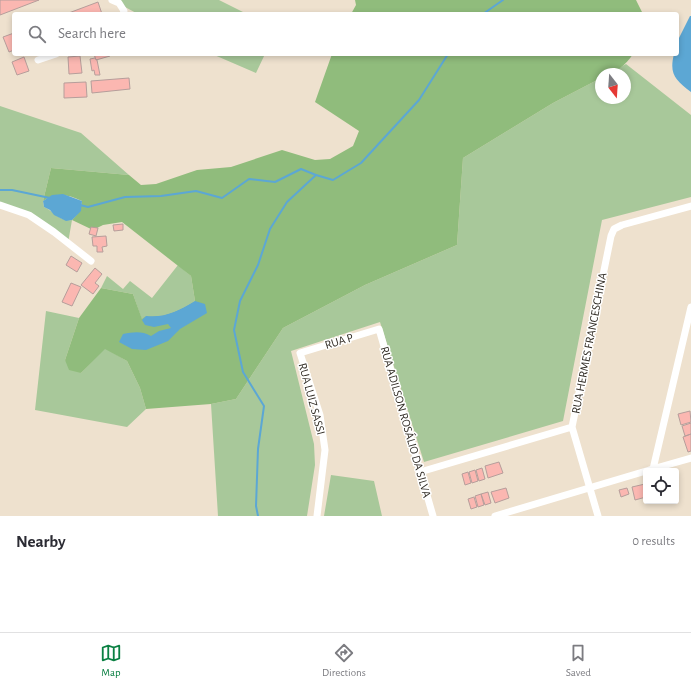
<!DOCTYPE html>
<html lang="en">
<head>
<meta charset="utf-8">
<style>
	:root { --surface:#fff; --page:#f7f7f7; --text:#2b2b33; --muted:#7c7c81; --line:#e1e1e2; --accent:#0b8043 }
	body { margin:0; font-family:"Alegreya Sans",sans-serif; background:var(--page); color:var(--text) }
	.controls { position:absolute; right:12px; bottom:12px; display:grid; overflow:hidden; border-radius:4px; box-shadow:0 2px 6px #0003 }
	.controls button { width:36px; height:36px; display:grid; place-items:center; padding:0; border:0; border-bottom:1px solid var(--line); background:var(--surface); color:var(--text); font:20px sans-serif }
	.compass { position:absolute; left:595px; top:68px; width:36px; height:36px; border-radius:50%; background:var(--surface); box-shadow:0 2px 6px #0003; rotate:163deg }
	.list { margin:0; padding:0; list-style:none }
	h2 { display:flex; justify-content:space-between; align-items:center; height:52px; margin:0; padding:0 16px; font-size:17px }
	h2 small { font-size:13px; font-weight:400; color:var(--muted) }
	.icon { flex:none; width:22px; height:22px; fill:none; stroke:currentColor; stroke-width:2; stroke-linecap:round; stroke-linejoin:round }
	.map { position:relative; flex:none; width:691px; height:516px; overflow:hidden }
	.search { position:absolute; background:var(--surface); box-shadow:0 2px 6px #0003; left:12px; right:12px; top:12px; height:44px; display:flex; align-items:center; gap:10px; box-sizing:border-box; padding:0 14px; border-radius:4px; color:var(--muted); font-size:15px }
	.sheet { height:116px; background:var(--surface) }
	nav { display:flex; justify-content:space-around; align-items:center; box-sizing:border-box; height:56px; border-top:1px solid var(--line); background:var(--surface); font-size:11px; color:var(--muted) }
	nav a { display:grid; justify-items:center; gap:2px }
	nav .on { color:var(--accent) }
	.map>svg:first-child { display:block }
	.green { fill:#a8c89a }
	.forest { fill:#90bc7c }
	.water { fill:#5ca7d4 }
	.lines { fill:none; stroke-linecap:round; stroke-linejoin:round }
	.stream { stroke:#5ca7d4; stroke-width:2 }
	.building { fill:#fbb7b1; stroke:#b69e9b }
	.minor { stroke:#fff; stroke-width:7 }
	.labels { text-anchor:middle; stroke-width:3; stroke-linejoin:round; paint-order:stroke }
	.street-label { font-size:12px; fill:#312c25; stroke:#fff }
</style>
</head>
<body>
<div class="map">
<svg width="691" height="516" viewBox="0 0 691 516">
	<rect width="100%" height="100%" fill="#eee1ce"/>
	<path class="green" d="M112,0H219L247,14H138Z
		M212,54H265L256,73Z
		M626,64L691,115V197L602,220L563,421L424,462L380,322L291,351L314,444L315,465L307,516H218L211,404L236,399L283,328L365,285L457,245L463,158L553,103L601,78V98H625V74H608Z
		M0,106L81,133L129,175L51,168L43,201L44,207C53,211 60,222 72,220L68,243L29,215L0,205Z
		M178,265L191,276L195,301C178,311 165,318 146,316L142,320L133,294L101,288L107,276L123,289L130,281L152,298Z
		M46,311L79,318L65,360L81,373L105,348L127,361L140,388L146,409L127,427L35,410Z
		M331,475L374,481L382,516H324Z"/>
	<path class="forest" d="M355,0H636L643,14H351L356,5Z
		M332,54H633C626,65 615,74 601,74V78L553,103L463,158L457,245L365,285L283,328L236,399L211,404L146,409L140,388L127,361L105,349L81,373L69,370L65,360L79,318L101,288L133,294L142,319L146,316C165,318 178,311 195,301L191,276L122,222L103,225L93,230L72,220L80,211L82,201C67,194 56,192 43,201L51,168L129,175L141,185L156,184L197,170L231,167L282,150L315,160L330,159L353,146L359,131L315,102Z"/>
	<path class="water" d="M690,16H691V92C675,80 669,74 674,54H677L679,38Z
		M63,194L82,201L81,211L72,220L66,221L54,215L50,210L44,207L43,201L52,195Z
		M195,301L205,304L207,313L180,329L168,341L146,350L132,349L119,342L123,334C134,332 142,331 151,336L159,331L171,328L168,324L154,327L145,325L142,320L146,316C165,318 178,311 195,301Z"/>
	<g class="lines">
		<path class="stream" d="M483,14L503,0
			M0,190H12L50,198
			M80,205L88,207L125,197L161,196L196,191L222,198L249,179L275,182L301,169L316,175
			M258,516L256,506L258,449L264,406L243,372L234,330L240,301L258,265L270,229L287,202L316,175L333,180L361,163L419,100L448,54"/>
	</g>
	<path class="building" d="M0,0H39L0,15Z
		M98,2L102,14H66Z
		M14,33V50L9,52L3,37Z
		M94,54H109L110,56L96,60Z
		M80,56L82,73L69,74L68,57Z
		M24,57L29,71L17,75L12,62Z
		M95,58L97,60L100,75H95L94,70L92,71L90,59Z
		M129,78L130,89L92,93L91,81Z
		M86,82L87,97L64,98V83Z
		M123,224V230L114,231L113,225Z
		M91,227L98,228L96,236L89,234Z
		M106,236L107,246L102,247L103,252H97V246H93L92,237Z
		M71,256L82,263L77,272L66,265Z
		M95,268L102,274L95,283L99,286L93,294L81,285Z
		M71,283L81,287L72,306L62,302Z
		M690,411L691,422L681,425L678,414Z
		M691,423V434L685,436L682,426Z
		M691,434V451L688,452L683,437Z
		M499,462L503,473L488,478L485,466Z
		M482,468L485,479L479,481L476,470Z
		M475,470L478,481L472,483L469,472Z
		M468,472L471,483L465,485L462,474Z
		M645,484L646,497L635,500L632,487Z
		M506,488L509,498L495,503L491,492Z
		M627,488L629,494L621,497L619,490Z
		M488,492L491,503L485,505L481,494Z
		M481,494L484,505L478,507L475,496Z
		M474,497L477,507L471,509L468,499Z"/>
	<g class="lines">
		<path class="minor" d="M112,0L119,3L124,11L123,14
			M38,60L56,54
			M0,205L29,215L54,232L91,261
			M572,427L598,516
			M653,469L691,307
			M649,470L691,458
			M420,472L572,427L611,236L614,229L622,225L691,206
			M317,516L325,450L320,415L300,353L379,329L433,516
			M495,516L646,471"/>
	</g>
	<g class="labels">
		<g class="street-label">
			<text transform="translate(339 341) rotate(-17)" y="4">RUA P</text>
			<text transform="translate(589 343) rotate(-79)" y="4">RUA HERMES FRANCESCHINA</text>
			<text transform="translate(312 399) rotate(75)" y="4">RUA LUIZ SASSI</text>
			<text transform="translate(406 422) rotate(74)" y="4">RUA ADILSON ROSÁLIO DA SILVA</text>
		</g>
	</g>
</svg>
<div class="controls">
<button><svg class="icon" aria-label="locate" viewBox="0 0 24 24"><circle cx="12" cy="12" r="6"/><path d="M12 2v4M12 18v4M2 12h4M18 12h4"/></svg></button>
</div>
<svg class="compass" viewBox="-18 -18 36 36"><path d="M0-13l5 13h-10z" fill="#e53935"/><path d="M0 13l5-13h-10z" fill="#7c7c81"/></svg>
<div class="search"><svg class="icon" aria-label="search" viewBox="0 0 24 24"><circle cx="10" cy="10" r="6"/><path d="M15 15l6 6"/></svg>Search here</div>
</div>
<section class="sheet">
<h2>Nearby<small>0 results</small></h2>
<ul class="list">
</ul>
</section>
<nav>
<a class="on"><svg class="icon" aria-label="map" viewBox="0 0 24 24"><path d="M3 6l6-2 6 2 6-2v14l-6 2-6-2-6 2zM9 4v14M15 6v14"/></svg>Map</a>
<a><svg class="icon" aria-label="directions" viewBox="0 0 24 24"><path d="M12 3l9 9-9 9-9-9zM9 14v-3h6M13 9l2 2-2 2"/></svg>Directions</a>
<a><svg class="icon" aria-label="saved" viewBox="0 0 24 24"><path d="M7 4h10v16l-5-4-5 4z"/></svg>Saved</a>
</nav>
</body>
</html>
